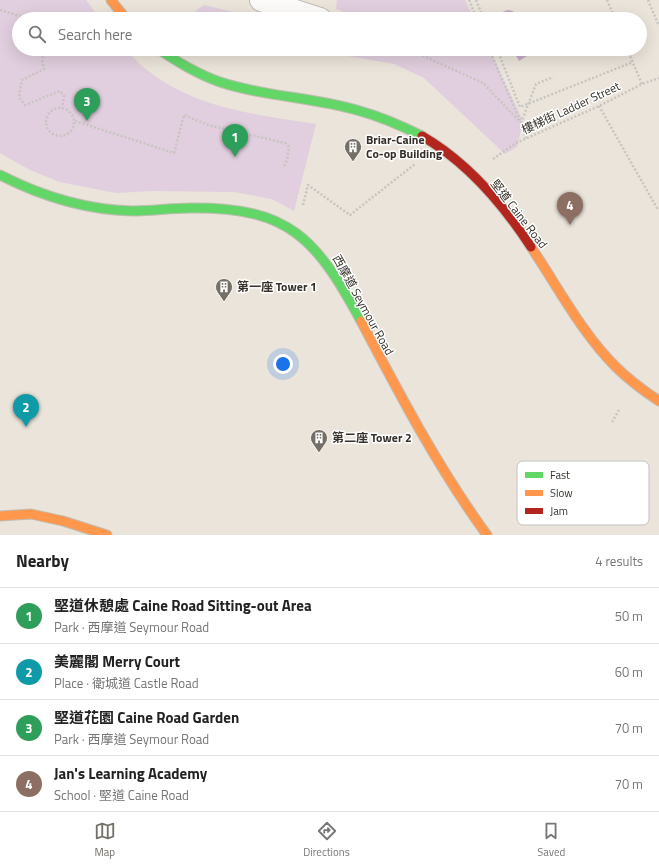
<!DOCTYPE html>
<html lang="en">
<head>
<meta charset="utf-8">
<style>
	:root { --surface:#fff; --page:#f6f6f6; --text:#222; --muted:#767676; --line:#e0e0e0; --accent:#746f67 }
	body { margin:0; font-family:"Titillium Web","Noto Sans TC",sans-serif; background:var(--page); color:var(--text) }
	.you { position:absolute; left:283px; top:364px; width:14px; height:14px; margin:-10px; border:3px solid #fff; border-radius:50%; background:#1a73e8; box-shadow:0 0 0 6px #1a73e833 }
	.badge { display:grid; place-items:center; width:26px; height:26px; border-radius:50%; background:var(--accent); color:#fff; font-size:13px; font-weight:700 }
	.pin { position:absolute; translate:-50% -33px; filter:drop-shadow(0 1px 2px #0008) }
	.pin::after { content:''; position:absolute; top:21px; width:14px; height:12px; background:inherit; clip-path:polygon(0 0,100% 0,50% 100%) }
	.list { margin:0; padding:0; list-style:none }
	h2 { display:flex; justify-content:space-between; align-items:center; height:52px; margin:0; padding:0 16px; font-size:17px }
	h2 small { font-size:13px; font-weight:400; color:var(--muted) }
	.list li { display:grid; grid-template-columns:26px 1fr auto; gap:12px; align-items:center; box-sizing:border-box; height:56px; padding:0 16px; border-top:1px solid var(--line) }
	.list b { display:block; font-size:15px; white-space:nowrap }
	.list p { margin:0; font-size:13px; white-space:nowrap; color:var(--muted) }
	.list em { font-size:13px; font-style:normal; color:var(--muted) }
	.icon { flex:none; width:22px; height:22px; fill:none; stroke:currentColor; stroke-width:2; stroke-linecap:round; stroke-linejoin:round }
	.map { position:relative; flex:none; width:659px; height:535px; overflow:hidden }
	.search { position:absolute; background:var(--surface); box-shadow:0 4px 16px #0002; left:12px; right:12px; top:12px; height:44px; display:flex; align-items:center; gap:10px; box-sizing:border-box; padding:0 14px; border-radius:22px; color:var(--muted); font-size:15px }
	.sheet { height:276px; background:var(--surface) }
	nav { display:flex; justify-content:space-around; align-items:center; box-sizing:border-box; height:56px; border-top:1px solid var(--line); background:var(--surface); font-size:11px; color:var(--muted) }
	nav a { display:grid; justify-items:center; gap:2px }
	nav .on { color:var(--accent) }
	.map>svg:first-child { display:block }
	.green { fill:#e1cede }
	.water { fill:#c8abcb }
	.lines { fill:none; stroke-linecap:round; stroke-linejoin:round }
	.street-casing { stroke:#c1bcb4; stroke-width:24 }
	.fast-casing { stroke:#c1bcb4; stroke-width:11 }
	.slow-casing { stroke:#c1bcb4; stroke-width:11 }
	.jam-casing { stroke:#c1bcb4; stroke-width:11 }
	.path { stroke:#c8c5c1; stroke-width:2.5; stroke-dasharray:2 2; stroke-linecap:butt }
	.street { stroke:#fcfbf9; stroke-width:22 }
	.fast { stroke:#63d668; stroke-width:9 }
	.slow { stroke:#ff974d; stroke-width:9 }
	.jam { stroke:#b3261e; stroke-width:9 }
	.path-bridge { stroke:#c8c5c1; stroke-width:2.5; stroke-dasharray:2 2; stroke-linecap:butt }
	.labels { text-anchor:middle; stroke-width:3; stroke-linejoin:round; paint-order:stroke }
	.street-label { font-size:12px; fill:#353029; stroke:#fff }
	.poi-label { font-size:12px; font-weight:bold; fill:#353029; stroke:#fff; text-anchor:start }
	.key { fill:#fff; stroke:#c2c1bf; stroke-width:1 }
	.key-label { font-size:11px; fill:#353029 }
</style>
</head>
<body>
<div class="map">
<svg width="659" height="535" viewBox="0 0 659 535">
	<rect width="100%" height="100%" fill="#eae4da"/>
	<path class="green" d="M0,0H86L100,19H19V49H125C175,106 245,113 316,124L294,211L272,199L234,192L152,191L116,193L60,182L30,170L0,153Z
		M337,0H465L474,19H361L336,9Z
		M204,5L262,19H192L188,16Z
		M308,49H381L395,53L397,49H489L523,121L517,147L505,154L424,78L394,64Z"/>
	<path class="water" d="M508,10L513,11L518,19H500L502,12Z
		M512,49H531L532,56H527L519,61Z"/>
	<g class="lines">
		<defs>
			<path id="street" d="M261,0L320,19"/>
			<path id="fast" d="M158,49C178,62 197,74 220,82C265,97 314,97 360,111C382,117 402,126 422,136
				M0,175C41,196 87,210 133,211C152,211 171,208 191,208C289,207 316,238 361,321"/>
			<path id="slow" d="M111,0L126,19
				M531,247C558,287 581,332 616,367C629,380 644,391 659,401
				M361,321C400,395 438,468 487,535
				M0,516L31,514L63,521L107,535"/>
			<path id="jam" d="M422,136C467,162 503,204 531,247"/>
		</defs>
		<use href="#street" class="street-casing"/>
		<use href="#fast" class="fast-casing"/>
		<use href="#slow" class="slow-casing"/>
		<use href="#jam" class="jam-casing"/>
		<path class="path" d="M469,0L477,19
			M476,0L484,19
			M607,0L615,19
			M648,0L659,26
			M0,10L20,16H29L33,19
			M46,49L42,59L44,69L22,80L19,97L25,105L60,91L64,96L62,108
			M408,49L483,83L521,123L526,138
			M489,49L520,120
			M497,49L520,107L633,62
			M627,49L642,84
			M599,106L657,208L659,206
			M46 122a14 14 0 1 1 28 0a14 14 0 1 1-28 0Z
			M75,121L174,153L184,115L208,125L285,143L289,147L287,160L284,167
			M493,159L516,143L599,106L642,84L659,78
			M303,205L308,185L350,215L415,164
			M612,422L619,410"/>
		<use href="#street" class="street"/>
		<use href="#fast" class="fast"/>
		<use href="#slow" class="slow"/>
		<use href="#jam" class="jam"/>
		<path class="path-bridge" d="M521,123L536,84L553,77"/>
	</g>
	<defs>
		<symbol id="building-pin" viewBox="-11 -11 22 30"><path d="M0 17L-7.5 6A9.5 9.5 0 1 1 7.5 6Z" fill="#746f67" stroke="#fff"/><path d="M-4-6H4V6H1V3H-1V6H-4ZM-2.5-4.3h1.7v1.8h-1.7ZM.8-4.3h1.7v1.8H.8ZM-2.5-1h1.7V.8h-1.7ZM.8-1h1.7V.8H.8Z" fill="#fff"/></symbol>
	</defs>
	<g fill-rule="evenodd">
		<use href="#building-pin" x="343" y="137" width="20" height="27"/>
		<use href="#building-pin" x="214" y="277" width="20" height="27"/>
		<use href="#building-pin" x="309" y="428" width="20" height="27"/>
	</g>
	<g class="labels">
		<g class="street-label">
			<text transform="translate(571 108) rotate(-25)" y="4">樓梯街 Ladder Street</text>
			<text transform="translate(519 214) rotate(52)" y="4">堅道 Caine Road</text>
			<text transform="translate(363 305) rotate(61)" y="4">西摩道 Seymour Road</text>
		</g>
		<g class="poi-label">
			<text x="366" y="144">Briar-Caine<tspan x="366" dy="14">Co-op Building</tspan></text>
			<text x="237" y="291">第一座 Tower 1</text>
			<text x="332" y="442">第二座 Tower 2</text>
		</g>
	</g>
	<rect x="517" y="461" width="132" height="64" rx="6" class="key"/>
	<rect x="525" y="472" width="18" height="6" fill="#63d668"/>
	<rect x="525" y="490" width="18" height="6" fill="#ff974d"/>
	<rect x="525" y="508" width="18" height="6" fill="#b3261e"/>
	<g class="key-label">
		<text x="550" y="479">Fast</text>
		<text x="550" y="497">Slow</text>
		<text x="550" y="515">Jam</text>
	</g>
</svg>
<div class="you"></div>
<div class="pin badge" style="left:235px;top:157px;background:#2e9e5b">1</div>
<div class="pin badge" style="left:26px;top:427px;background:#0f9aa8">2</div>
<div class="pin badge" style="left:87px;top:121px;background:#2e9e5b">3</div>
<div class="pin badge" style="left:570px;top:225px;background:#8d6e63">4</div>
<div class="search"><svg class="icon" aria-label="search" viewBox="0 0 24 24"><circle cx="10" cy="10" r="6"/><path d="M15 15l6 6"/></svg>Search here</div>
</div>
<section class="sheet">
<h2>Nearby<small>4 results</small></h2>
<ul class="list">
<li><span class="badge" style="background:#2e9e5b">1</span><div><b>堅道休憩處 Caine Road Sitting-out Area</b><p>Park · 西摩道 Seymour Road</p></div><em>50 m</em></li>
<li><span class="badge" style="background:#0f9aa8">2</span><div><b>美麗閣 Merry Court</b><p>Place · 衛城道 Castle Road</p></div><em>60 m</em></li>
<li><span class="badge" style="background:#2e9e5b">3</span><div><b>堅道花園 Caine Road Garden</b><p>Park · 西摩道 Seymour Road</p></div><em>70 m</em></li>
<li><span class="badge" style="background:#8d6e63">4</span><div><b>Jan's Learning Academy</b><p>School · 堅道 Caine Road</p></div><em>70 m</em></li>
</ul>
</section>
<nav>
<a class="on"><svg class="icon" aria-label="map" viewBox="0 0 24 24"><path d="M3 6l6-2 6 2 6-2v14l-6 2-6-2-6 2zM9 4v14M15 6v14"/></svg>Map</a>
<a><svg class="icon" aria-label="directions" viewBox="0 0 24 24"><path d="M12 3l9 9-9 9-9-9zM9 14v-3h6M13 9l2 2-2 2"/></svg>Directions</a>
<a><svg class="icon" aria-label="saved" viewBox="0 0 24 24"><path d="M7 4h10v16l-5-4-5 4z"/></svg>Saved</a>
</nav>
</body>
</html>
